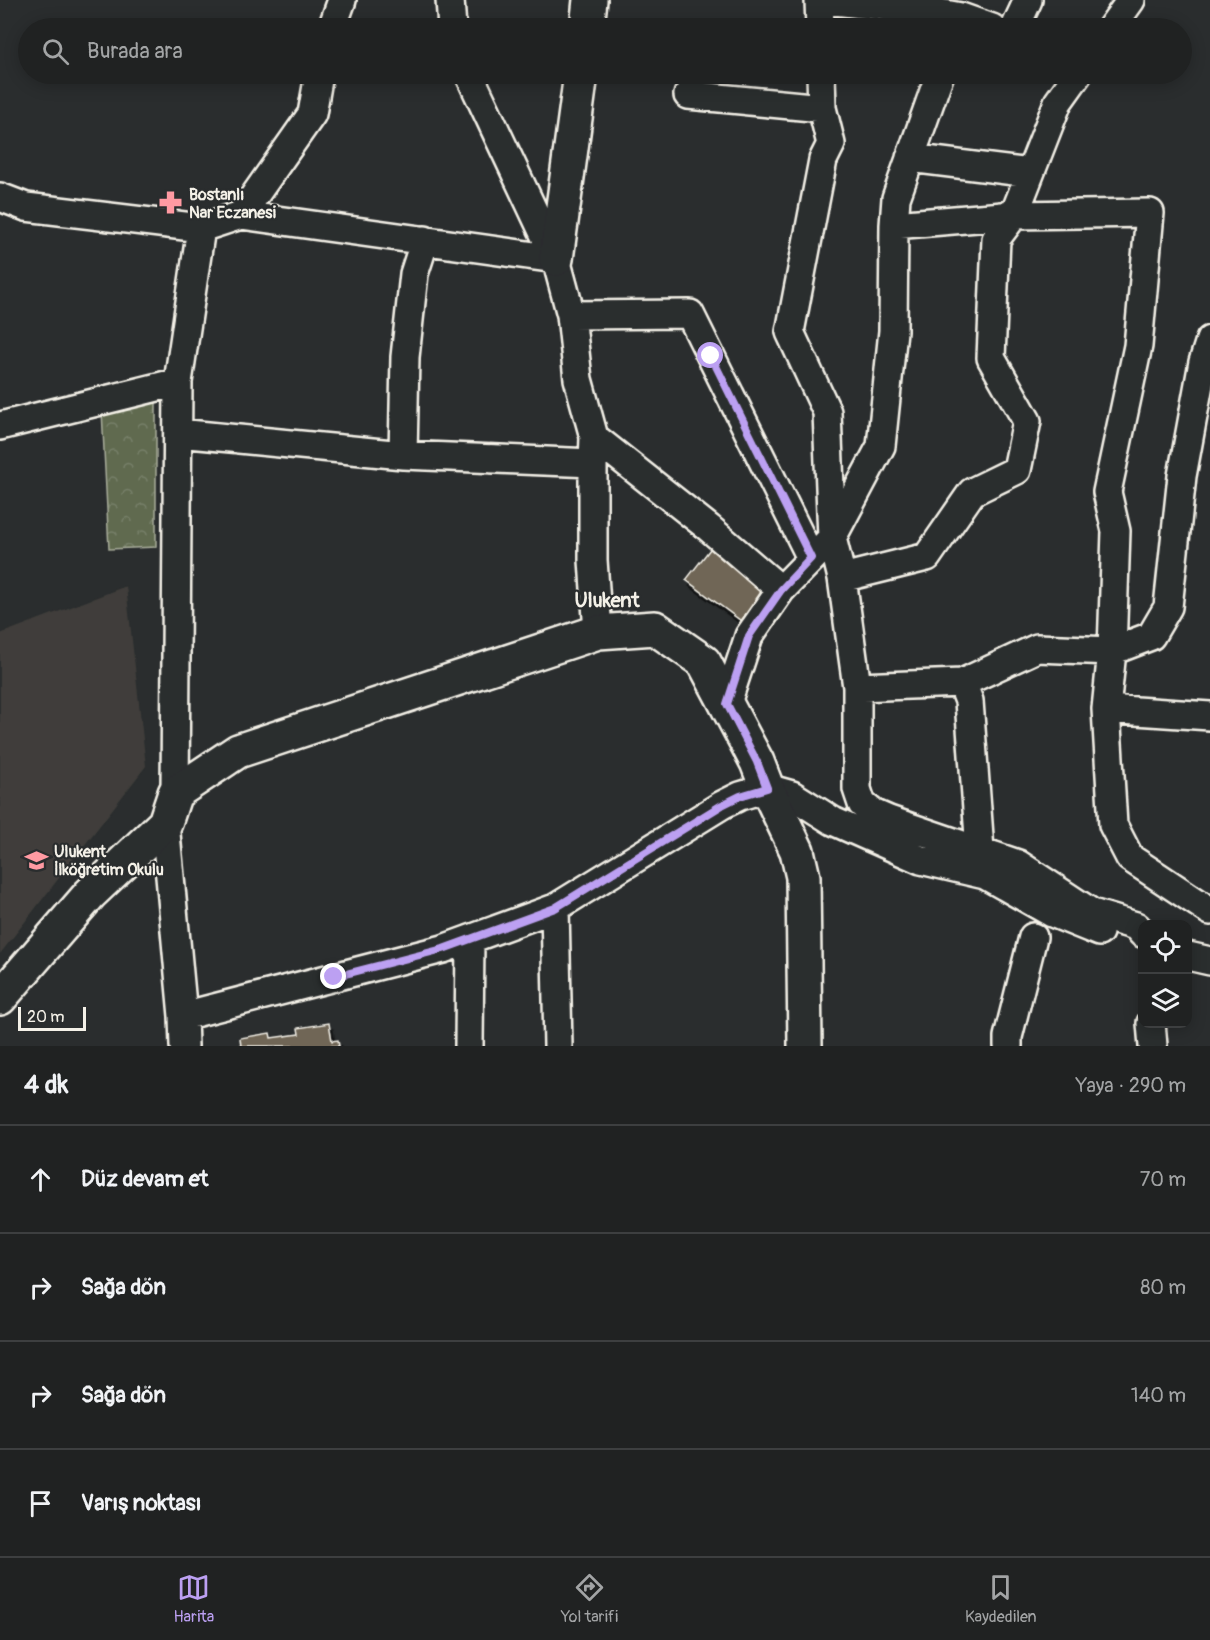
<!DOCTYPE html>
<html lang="tr">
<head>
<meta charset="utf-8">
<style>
	:root { --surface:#202222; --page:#282a2a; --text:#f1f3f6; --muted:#a2a4a5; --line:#3d3f40; --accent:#bca0f2 }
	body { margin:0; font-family:Pangolin,sans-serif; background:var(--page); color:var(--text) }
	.controls { position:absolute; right:18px; bottom:18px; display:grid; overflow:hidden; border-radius:12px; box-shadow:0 3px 15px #0003 }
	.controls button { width:54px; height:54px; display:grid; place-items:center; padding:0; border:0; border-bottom:2px solid var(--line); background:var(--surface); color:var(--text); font:30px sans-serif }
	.scale { position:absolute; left:18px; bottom:15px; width:68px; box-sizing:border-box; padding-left:6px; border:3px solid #f4f1e8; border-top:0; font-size:16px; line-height:21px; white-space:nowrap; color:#f4f1e8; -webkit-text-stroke:4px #2a2d2e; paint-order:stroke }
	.stop { position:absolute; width:18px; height:18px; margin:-14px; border:4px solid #bca0f2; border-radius:50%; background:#fff }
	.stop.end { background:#bca0f2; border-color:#fff; box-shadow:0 2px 6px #0008 }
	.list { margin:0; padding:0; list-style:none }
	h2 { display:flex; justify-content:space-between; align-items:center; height:78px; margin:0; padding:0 24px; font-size:26px }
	h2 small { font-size:20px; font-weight:400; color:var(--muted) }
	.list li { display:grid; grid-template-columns:39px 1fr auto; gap:18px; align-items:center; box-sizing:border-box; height:108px; padding:0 24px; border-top:2px solid var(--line) }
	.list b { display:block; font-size:22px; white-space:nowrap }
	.list em { font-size:20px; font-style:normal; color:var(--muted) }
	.icon { flex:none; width:33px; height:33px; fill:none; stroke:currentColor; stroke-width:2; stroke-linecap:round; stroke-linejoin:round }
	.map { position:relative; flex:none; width:1210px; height:1046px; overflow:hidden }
	.search { position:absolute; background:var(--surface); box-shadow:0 3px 15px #0003; left:18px; right:18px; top:18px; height:66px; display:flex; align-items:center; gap:15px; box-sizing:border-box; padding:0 21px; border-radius:33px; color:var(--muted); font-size:22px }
	.sheet { height:510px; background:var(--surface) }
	nav { display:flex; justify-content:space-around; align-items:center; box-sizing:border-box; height:84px; border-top:2px solid var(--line); background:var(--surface); font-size:16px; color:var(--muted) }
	nav a { display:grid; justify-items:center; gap:3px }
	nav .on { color:var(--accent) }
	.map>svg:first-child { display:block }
	.built { fill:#3f3e3a }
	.forest { fill:url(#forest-crowns); stroke:#aaae9c; stroke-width:1.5 }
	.building { fill:#6f6657; stroke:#f4f1e8; stroke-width:1.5; filter:url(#shadow) }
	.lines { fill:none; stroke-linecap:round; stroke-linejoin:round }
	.street-casing { stroke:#f4f1e8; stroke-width:32 }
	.secondary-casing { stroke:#f4f1e8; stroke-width:38 }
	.street { stroke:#2a2d2e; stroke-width:27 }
	.secondary { stroke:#2a2d2e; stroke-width:33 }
	.route { stroke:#bca0f2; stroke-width:8 }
	.labels { text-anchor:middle; stroke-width:4.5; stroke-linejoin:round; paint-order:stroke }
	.poi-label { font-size:16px; font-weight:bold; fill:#f4f1e8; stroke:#2a2d2e; text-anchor:start }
	.quarter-label { font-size:20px; font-weight:bold; fill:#f4f1e8; stroke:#2a2d2e }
</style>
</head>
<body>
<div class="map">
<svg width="1210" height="1046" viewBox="0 0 1210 1046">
	<defs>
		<pattern id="forest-crowns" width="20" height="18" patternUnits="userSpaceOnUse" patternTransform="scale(1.5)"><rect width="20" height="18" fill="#606a50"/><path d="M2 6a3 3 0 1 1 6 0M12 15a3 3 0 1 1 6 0" fill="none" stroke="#778069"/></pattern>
		<filter id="shadow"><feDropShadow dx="3.5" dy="6" stdDeviation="0" flood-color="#0009"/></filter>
	</defs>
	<rect width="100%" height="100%" fill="#2a2d2e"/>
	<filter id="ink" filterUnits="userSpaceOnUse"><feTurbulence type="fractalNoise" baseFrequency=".0167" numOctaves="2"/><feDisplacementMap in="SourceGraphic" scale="12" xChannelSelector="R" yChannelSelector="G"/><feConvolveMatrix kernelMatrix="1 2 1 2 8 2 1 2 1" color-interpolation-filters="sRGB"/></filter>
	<g filter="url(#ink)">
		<path class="built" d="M126,586L146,766L0,954V634Z"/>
		<path class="forest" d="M156,397V547L109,549L102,410Z"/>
		<path class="building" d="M714,544L764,594L744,623L686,580Z
			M329,1023L332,1041L338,1040L339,1046H241L240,1038L270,1033L271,1038L299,1034L298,1028Z"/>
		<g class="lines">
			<defs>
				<path id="street" d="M450,0L452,28
					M819,0L820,28
					M826,0L934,12L961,17L992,28
					M332,28L342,0
					M1015,28L1028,0
					M1111,28L1131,0
					M469,74L556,259L571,315L578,379L594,437L593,463V560L598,632
					M940,74L896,198L894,225L893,331L881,446L832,538L842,578L857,687V789L862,804L873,813L889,820L1018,864L1092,913L1136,926L1142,933
					M688,95L822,108
					M910,158L1030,173
					M0,197L26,207L201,228
					M241,215L556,259
					M894,225L1014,215L1150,213L1138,346L1107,492L1116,531L1112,651L1106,709L1113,825L1130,858L1210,911
					M571,315L690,314L811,558
					M0,426L178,382
					M178,433L403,455L593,463
					M594,437L709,528L781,590
					M403,455L405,357L414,274L425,240
					M842,578L927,557L972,492L1017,470L1027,421L991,358L996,239L1014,215L1058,102L1078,74
					M962,683L969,701L980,850
					M857,687L962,683L1037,648L1112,651L1151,636L1168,607L1182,476L1203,362L1210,340
					M727,703L749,636L781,590L832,538L827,412L790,332L823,160L831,144L822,108L821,74
					M1106,709L1210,716
					M175,793L178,382L201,228L241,215L312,114L319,74
					M165,823L183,1016L184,1046
					M555,908L558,1046
					M1188,956L1210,961
					M183,1016L443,949L555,908L722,805L740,796L767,788L792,795L833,821L921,860L985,875L1052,913L1099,932
					M1151,1023L1153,1046
					M469,1046L470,939
					M1008,1046V1037L1033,937"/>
				<path id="secondary" d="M587,28L590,0
					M556,259L581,74
					M0,998L90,894L165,823L175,793L238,751L598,632L655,628L704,662L757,762L767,788L797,851L803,877L805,1046"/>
			</defs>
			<use href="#street" class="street-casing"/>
			<use href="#secondary" class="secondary-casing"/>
			<use href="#street" class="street"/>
			<use href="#secondary" class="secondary"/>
		</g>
	</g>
	<g class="lines" filter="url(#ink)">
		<path class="route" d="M334,977L443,949L555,908L722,805L740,796L767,788L757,762L727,704L749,636L781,590L811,558L711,356"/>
	</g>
	<defs>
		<symbol id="pharmacy-bare" viewBox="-9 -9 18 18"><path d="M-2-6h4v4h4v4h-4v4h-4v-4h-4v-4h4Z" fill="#ff9aa2" stroke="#2a2d2e" stroke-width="2.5" paint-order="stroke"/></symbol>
		<symbol id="school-bare" viewBox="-9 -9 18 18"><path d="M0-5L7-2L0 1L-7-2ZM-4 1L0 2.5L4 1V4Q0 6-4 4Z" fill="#ff9aa2" stroke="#2a2d2e" stroke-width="2.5" paint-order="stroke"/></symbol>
	</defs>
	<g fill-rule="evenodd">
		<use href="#pharmacy-bare" x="154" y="186" width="33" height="33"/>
		<use href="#school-bare" x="20" y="844" width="33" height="33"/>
	</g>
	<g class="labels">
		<g class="poi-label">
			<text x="189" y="200">Bostanlı<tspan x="189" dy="18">Nar Eczanesi</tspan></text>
			<text x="54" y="857">Ulukent<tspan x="54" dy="18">İlköğretim Okulu</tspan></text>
		</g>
		<g class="quarter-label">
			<text x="607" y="607">Ulukent</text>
		</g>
	</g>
</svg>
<div class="controls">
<button><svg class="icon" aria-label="locate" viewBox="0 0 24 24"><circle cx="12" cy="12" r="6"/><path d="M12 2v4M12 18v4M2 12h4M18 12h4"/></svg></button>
<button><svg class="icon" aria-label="layers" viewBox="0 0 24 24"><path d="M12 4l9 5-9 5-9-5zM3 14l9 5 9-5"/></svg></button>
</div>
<div class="scale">20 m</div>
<div class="stop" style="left:711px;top:356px"></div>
<div class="stop end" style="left:334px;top:977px"></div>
<div class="search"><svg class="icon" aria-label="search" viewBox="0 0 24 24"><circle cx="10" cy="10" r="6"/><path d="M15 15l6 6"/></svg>Burada ara</div>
</div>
<section class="sheet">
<h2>4 dk<small>Yaya · 290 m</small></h2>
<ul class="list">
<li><svg class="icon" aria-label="ahead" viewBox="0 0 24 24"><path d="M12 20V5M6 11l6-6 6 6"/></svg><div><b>Düz devam et</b></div><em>70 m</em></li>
<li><svg class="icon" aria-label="right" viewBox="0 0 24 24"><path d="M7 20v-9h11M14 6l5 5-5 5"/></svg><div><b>Sağa dön</b></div><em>80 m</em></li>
<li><svg class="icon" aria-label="right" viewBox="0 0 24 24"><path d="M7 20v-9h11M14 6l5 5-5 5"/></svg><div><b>Sağa dön</b></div><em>140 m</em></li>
<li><svg class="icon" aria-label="arrive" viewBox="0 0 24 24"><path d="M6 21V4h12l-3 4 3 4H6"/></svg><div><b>Varış noktası</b></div></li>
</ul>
</section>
<nav>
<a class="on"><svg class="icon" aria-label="map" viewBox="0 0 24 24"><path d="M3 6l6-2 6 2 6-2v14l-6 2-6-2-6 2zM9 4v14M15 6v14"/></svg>Harita</a>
<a><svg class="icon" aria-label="directions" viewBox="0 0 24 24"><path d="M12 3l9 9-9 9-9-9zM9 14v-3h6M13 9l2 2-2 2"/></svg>Yol tarifi</a>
<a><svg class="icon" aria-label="saved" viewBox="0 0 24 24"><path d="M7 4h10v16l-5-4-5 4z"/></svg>Kaydedilen</a>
</nav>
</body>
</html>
